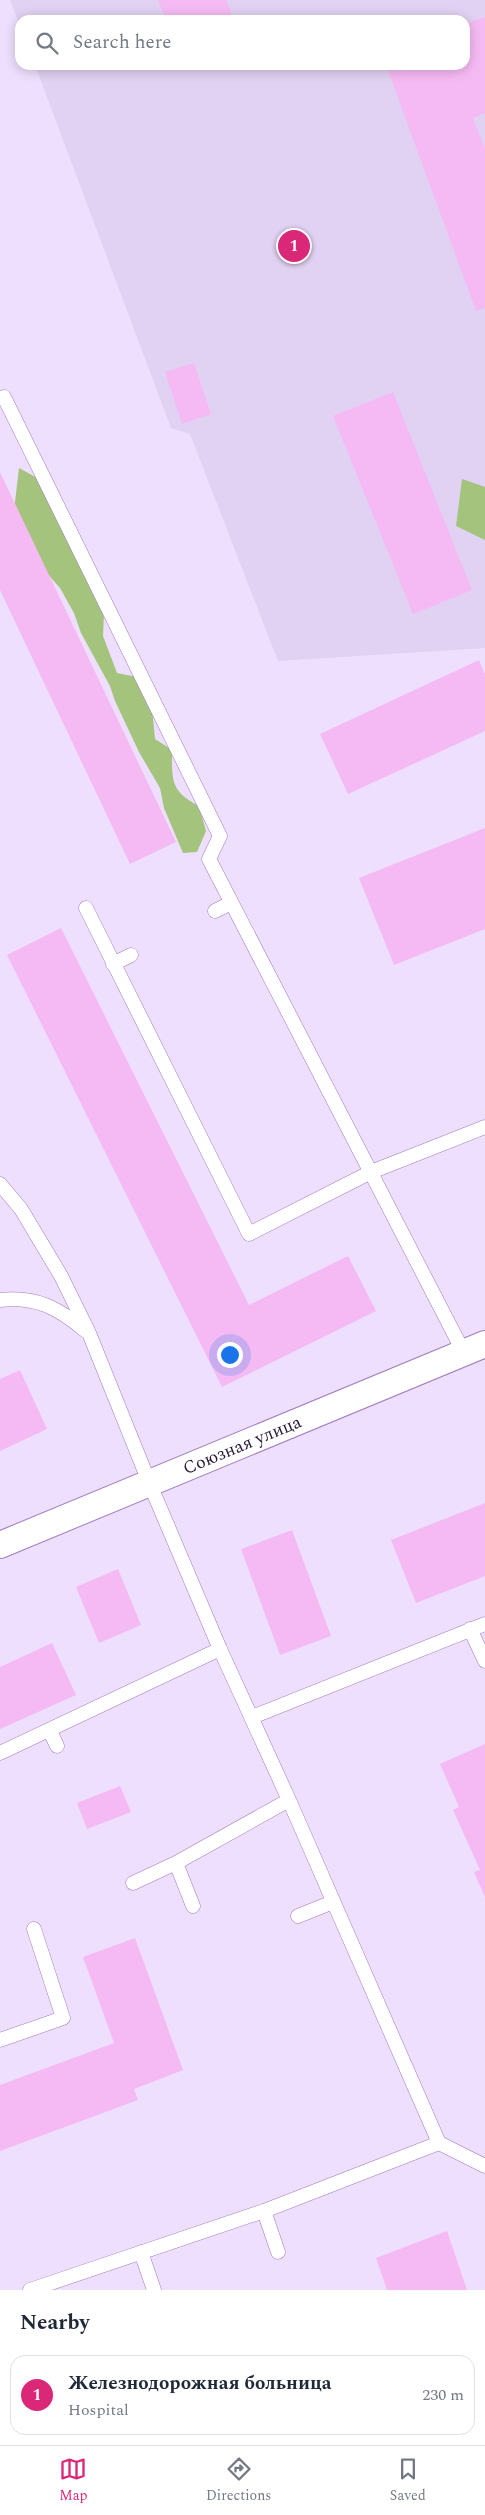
<!DOCTYPE html>
<html lang="en">
<head>
<meta charset="utf-8">
<style>
	:root { --surface:#fff; --page:#f6f6f7; --text:#1f2937; --muted:#747a83; --line:#e0e1e3; --accent:#db2777 }
	body { margin:0; font-family:Spectral,serif; background:var(--page); color:var(--text) }
	.you { position:absolute; left:229px; top:1354px; width:18px; height:18px; margin:-12px; border:4px solid #fff; border-radius:50%; background:#1a73e8; box-shadow:0 0 0 8px #1a73e833 }
	.badge { display:grid; place-items:center; width:32px; height:32px; border-radius:50%; background:var(--accent); color:#fff; font-size:16px; font-weight:700 }
	.pin { position:absolute; translate:-50% -50%; border:2px solid #fff; box-shadow:0 1px 5px #0006 }
	.list { margin:0; padding:0; list-style:none }
	h2 { display:flex; justify-content:space-between; align-items:center; height:65px; margin:0; padding:0 20px; font-size:21px }
	h2 small { font-size:16px; font-weight:400; color:var(--muted) }
	.list li { display:grid; grid-template-columns:32px 1fr auto; gap:15px; align-items:center; box-sizing:border-box; height:80px; margin:0 10px 10px; padding:0 10px; border:1px solid var(--line); border-radius:15px }
	.list b { display:block; font-size:19px; white-space:nowrap }
	.list p { margin:0; font-size:16px; white-space:nowrap; color:var(--muted) }
	.list em { font-size:16px; font-style:normal; color:var(--muted) }
	.icon { flex:none; width:28px; height:28px; fill:none; stroke:currentColor; stroke-width:2; stroke-linecap:round; stroke-linejoin:round }
	.map { position:relative; flex:none; width:485px; height:2290px; overflow:hidden }
	.search { position:absolute; background:var(--surface); box-shadow:0 2px 12px #0003; left:15px; right:15px; top:15px; height:55px; display:flex; align-items:center; gap:12px; box-sizing:border-box; padding:0 18px; border-radius:15px; color:var(--muted); font-size:19px }
	.sheet { height:155px; background:var(--surface) }
	nav { display:flex; justify-content:space-around; align-items:center; box-sizing:border-box; height:70px; border-top:1px solid var(--line); background:var(--surface); font-size:14px; color:var(--muted) }
	nav a { display:grid; justify-items:center; gap:2px }
	nav .on { color:var(--accent) }
	.map>svg:first-child { display:block }
	.built { fill:#e1d1f2 }
	.forest { fill:#a4c37c }
	.building { fill:#f5baf3 }
	.lines { fill:none; stroke-linecap:round; stroke-linejoin:round }
	.lane-casing { stroke:#a17cc2; stroke-width:15 }
	.street-casing { stroke:#a17cc2; stroke-width:28 }
	.lane { stroke:#fff; stroke-width:14 }
	.street { stroke:#fff; stroke-width:26 }
	.labels { text-anchor:middle; stroke-width:4.5; stroke-linejoin:round; paint-order:stroke }
	.street-label { font-size:18px; fill:#291a35; stroke:#eddffd }
</style>
</head>
<body>
<div class="map">
<svg width="485" height="2290" viewBox="0 0 485 2290">
	<rect width="100%" height="100%" fill="#eddffd"/>
	<path class="built" d="M10,0H485V648L278,661L190,434L171,428L35,65H465V20H20V26Z"/>
	<path class="forest" d="M19,468L39,479L104,613L103,636L117,673L137,677L152,708L155,739L172,750C172,780 170,791 199,806L206,831L197,852L183,853L164,808L160,788L139,752L115,701L110,686L81,633L74,613L60,588L29,553L14,511Z
		M462,479L485,487V540L456,526Z"/>
	<path class="building" d="M158,0H226L234,20H166Z
		M485,17V113L473,118L485,149V308L476,311L386,65H465V24Z
		M194,363L211,414L182,424L165,372Z
		M393,392L472,590L413,614L333,416Z
		M0,472L176,842L130,864L0,590Z
		M479,660L485,674V731L348,794L320,734Z
		M485,828V929L394,965L359,878Z
		M61,928L249,1305L348,1256L376,1311L222,1387L7,955Z
		M20,1370L47,1429L0,1451V1379Z
		M485,1503V1576L416,1603L391,1540Z
		M292,1530L331,1636L280,1655L241,1549Z
		M118,1569L141,1625L99,1643L76,1587Z
		M52,1643L76,1695L0,1729V1667Z
		M485,1744V1897L474,1872L480,1870L453,1810L459,1807L440,1764Z
		M120,1786L131,1812L87,1829L77,1803Z
		M135,1938L183,2070L134,2089L138,2100L0,2151V2085L114,2043L83,1957Z
		M447,2231L467,2290H387L376,2258Z"/>
	<g class="lines">
		<defs>
			<path id="lane" d="M4,397L220,836L209,859L464,1353
				M86,908L249,1234L371,1172L485,1127
				M215,911L231,903
				M113,964L131,955
				M0,1184L21,1209L61,1276L89,1333L149,1482L220,1649L289,1800L439,2143L485,2166
				M0,1300C37,1296 58,1308 86,1331
				M470,1629L485,1661
				M252,1717L485,1624
				M50,1731L57,1746
				M0,1753L220,1649
				M176,1863L193,1906
				M133,1883L176,1863L289,1800
				M298,1916L333,1902
				M0,2040L63,2018L34,1929
				M264,2211L278,2252
				M141,2252L154,2290
				M30,2290L264,2211L439,2143"/>
			<g id="street">
				<path id="s1" d="M0,1545L485,1344"/>
			</g>
		</defs>
		<use href="#lane" class="lane-casing"/>
		<use href="#street" class="street-casing"/>
		<use href="#lane" class="lane"/>
		<use href="#street" class="street"/>
	</g>
	<g class="labels">
		<g class="street-label">
			<text dy="6" stroke="none"><textPath href="#s1" startOffset="262">Союзная улица</textPath></text>
		</g>
	</g>
</svg>
<div class="you"></div>
<div class="pin badge" style="left:294px;top:246px">1</div>
<div class="search"><svg class="icon" aria-label="search" viewBox="0 0 24 24"><circle cx="10" cy="10" r="6"/><path d="M15 15l6 6"/></svg>Search here</div>
</div>
<section class="sheet">
<h2>Nearby<small></small></h2>
<ul class="list">
<li><span class="badge">1</span><div><b>Железнодорожная больница</b><p>Hospital</p></div><em>230 m</em></li>
</ul>
</section>
<nav>
<a class="on"><svg class="icon" aria-label="map" viewBox="0 0 24 24"><path d="M3 6l6-2 6 2 6-2v14l-6 2-6-2-6 2zM9 4v14M15 6v14"/></svg>Map</a>
<a><svg class="icon" aria-label="directions" viewBox="0 0 24 24"><path d="M12 3l9 9-9 9-9-9zM9 14v-3h6M13 9l2 2-2 2"/></svg>Directions</a>
<a><svg class="icon" aria-label="saved" viewBox="0 0 24 24"><path d="M7 4h10v16l-5-4-5 4z"/></svg>Saved</a>
</nav>
</body>
</html>
